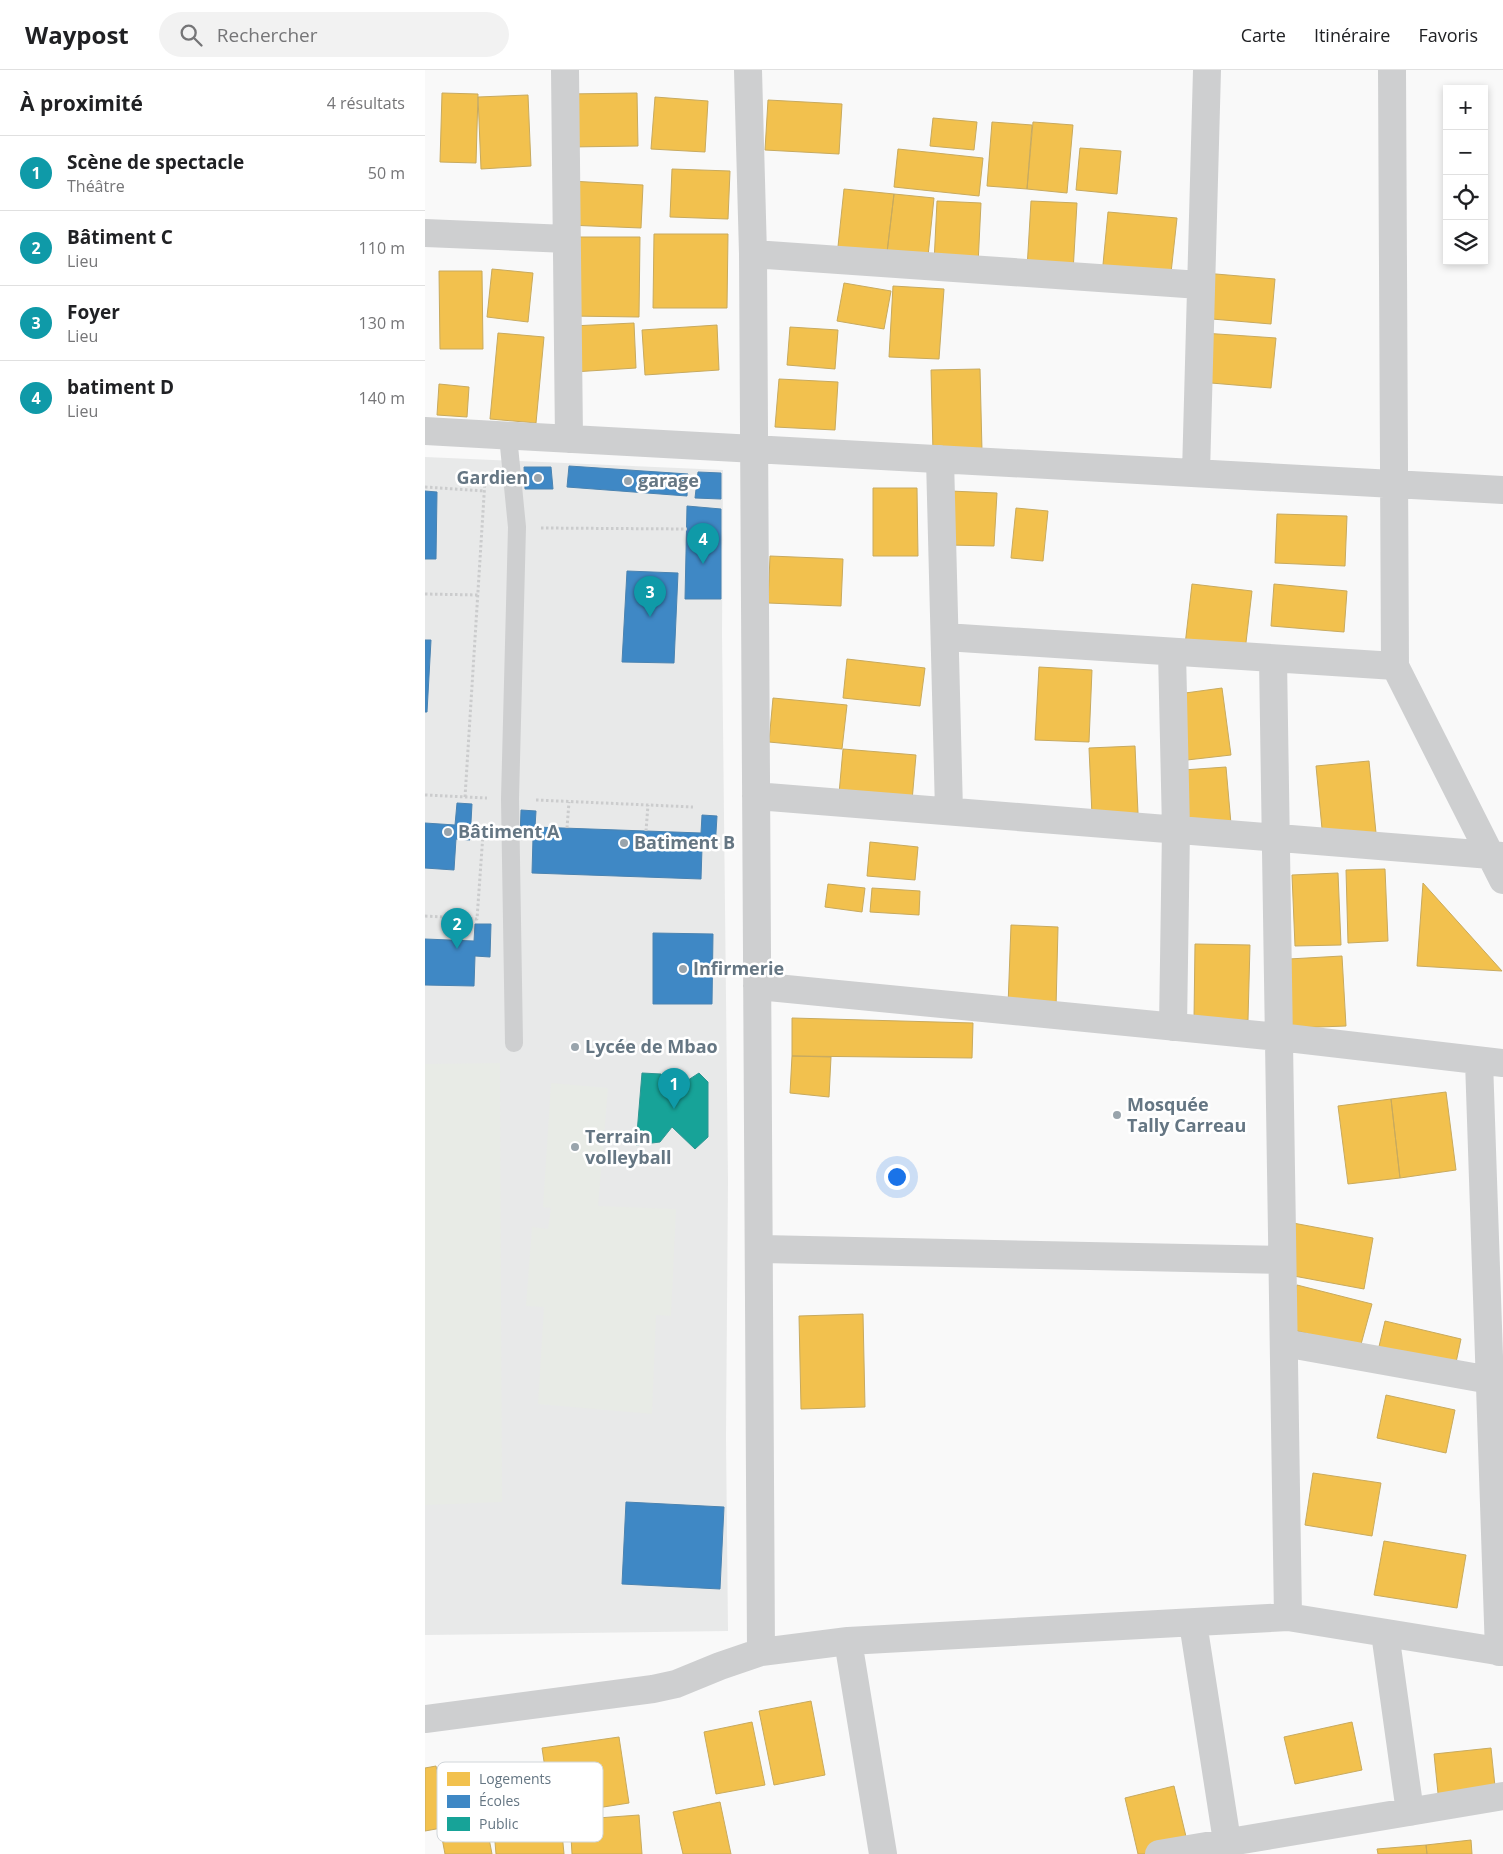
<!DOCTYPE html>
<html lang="fr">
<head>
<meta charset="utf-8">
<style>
	:root { --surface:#fff; --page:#f2f2f2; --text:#202124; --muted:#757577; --line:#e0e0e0; --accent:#1a73e8 }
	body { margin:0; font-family:"Open Sans",sans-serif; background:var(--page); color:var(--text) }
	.controls { position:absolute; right:15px; top:15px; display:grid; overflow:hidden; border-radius:0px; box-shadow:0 2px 8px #0003 }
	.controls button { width:45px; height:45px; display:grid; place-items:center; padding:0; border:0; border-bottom:1px solid var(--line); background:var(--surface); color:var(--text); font:25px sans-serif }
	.you { position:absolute; left:471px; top:1106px; width:18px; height:18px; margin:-12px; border:4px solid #fff; border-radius:50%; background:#1a73e8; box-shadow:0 0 0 8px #1a73e833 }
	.badge { display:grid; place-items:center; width:32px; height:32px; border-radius:50%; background:var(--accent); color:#fff; font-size:16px; font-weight:700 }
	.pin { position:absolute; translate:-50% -41px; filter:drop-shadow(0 1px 2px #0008) }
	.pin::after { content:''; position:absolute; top:26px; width:18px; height:15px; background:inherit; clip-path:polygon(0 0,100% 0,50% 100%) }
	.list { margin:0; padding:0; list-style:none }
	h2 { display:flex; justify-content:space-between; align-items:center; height:65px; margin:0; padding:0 20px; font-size:21px }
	h2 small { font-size:16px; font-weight:400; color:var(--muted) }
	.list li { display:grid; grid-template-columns:32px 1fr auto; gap:15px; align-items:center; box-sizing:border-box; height:75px; padding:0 20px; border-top:1px solid var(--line) }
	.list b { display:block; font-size:19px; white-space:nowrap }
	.list p { margin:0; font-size:16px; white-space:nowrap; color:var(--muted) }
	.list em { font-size:16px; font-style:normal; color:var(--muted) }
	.icon { flex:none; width:28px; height:28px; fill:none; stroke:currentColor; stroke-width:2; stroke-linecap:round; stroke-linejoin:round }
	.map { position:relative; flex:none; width:1078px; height:1784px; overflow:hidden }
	header { display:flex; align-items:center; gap:30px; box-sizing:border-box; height:70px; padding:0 25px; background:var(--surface); border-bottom:1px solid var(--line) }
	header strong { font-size:24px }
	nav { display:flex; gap:28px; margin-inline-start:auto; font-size:18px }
	.search { width:350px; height:45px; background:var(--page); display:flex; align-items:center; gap:12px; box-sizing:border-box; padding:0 18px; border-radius:28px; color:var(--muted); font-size:19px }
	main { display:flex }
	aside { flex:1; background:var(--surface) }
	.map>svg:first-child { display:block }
	.built { fill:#e8e9e9 }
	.green { fill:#e8ebe6 }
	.homes { fill:#f2c14e; stroke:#c8aa5e }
	.schools { fill:#3f88c5; stroke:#4a83b1 }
	.public { fill:#17a398; stroke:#2e9692 }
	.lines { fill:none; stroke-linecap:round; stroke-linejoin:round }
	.path { stroke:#cbcccd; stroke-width:3; stroke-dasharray:2.5 2.5; stroke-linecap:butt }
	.service { stroke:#cecfd0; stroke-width:18 }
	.minor { stroke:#cecfd0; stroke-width:28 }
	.poi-dot { fill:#99a4ac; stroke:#fff; stroke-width:2 }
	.labels { text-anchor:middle; stroke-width:5; stroke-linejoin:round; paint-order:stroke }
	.poi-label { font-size:18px; font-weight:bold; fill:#657683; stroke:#fff; text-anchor:start }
	.key { fill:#fff; stroke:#d1d6da; stroke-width:1 }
	.key-label { font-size:14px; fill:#657683 }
</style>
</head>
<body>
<header>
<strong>Waypost</strong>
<div class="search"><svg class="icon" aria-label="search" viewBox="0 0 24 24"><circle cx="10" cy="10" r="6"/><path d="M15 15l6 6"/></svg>Rechercher</div>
<nav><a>Carte</a><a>Itinéraire</a><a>Favoris</a></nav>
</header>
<main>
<aside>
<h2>À proximité<small>4 résultats</small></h2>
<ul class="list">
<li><span class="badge" style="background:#0f9aa8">1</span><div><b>Scène de spectacle</b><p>Théâtre</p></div><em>50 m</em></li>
<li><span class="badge" style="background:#0f9aa8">2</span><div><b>Bâtiment C</b><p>Lieu</p></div><em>110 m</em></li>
<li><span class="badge" style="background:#0f9aa8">3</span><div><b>Foyer</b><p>Lieu</p></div><em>130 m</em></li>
<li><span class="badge" style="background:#0f9aa8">4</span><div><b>batiment D</b><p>Lieu</p></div><em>140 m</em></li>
</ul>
</aside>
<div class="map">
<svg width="1078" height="1784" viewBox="0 0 1078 1784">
	<rect width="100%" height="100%" fill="#f9f9f9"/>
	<path class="built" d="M0,387L298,400L297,564L303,1110L301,1368L303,1561L0,1565Z"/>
	<path class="green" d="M75,993L77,1432L0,1435V994Z
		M126,1013L183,1018L173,1136L251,1139L246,1246L231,1245L227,1344L113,1334L119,1237L101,1236L107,1157L123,1159L126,1138L118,1137Z"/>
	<path class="homes" d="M17,23L53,24L51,93L15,92Z
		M212,23L213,76L144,77L143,24Z
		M103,25L106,96L56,99L53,27Z
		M230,27L283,31L280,82L226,79Z
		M343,30L417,34L414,84L340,80Z
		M508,48L552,52L549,80L505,76Z
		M567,52L607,55L602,119L562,116Z
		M608,52L648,55L642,123L602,119Z
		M655,78L696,81L692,124L651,120Z
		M473,79L558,88L554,126L469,117Z
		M247,99L305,101L303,149L245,147Z
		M145,111L218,115L216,158L142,155Z
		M419,119L469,124L461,191L412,186Z
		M469,124L509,128L502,196L461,191Z
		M512,131L556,133L553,195L509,193Z
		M606,131L652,133L648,202L602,199Z
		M683,142L752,148L745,212L677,205Z
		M229,164H303L302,238H228Z
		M146,167H215L214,247L145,246Z
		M67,199L108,203L103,252L62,247Z
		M14,201H57L58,279H15Z
		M779,203L850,209L846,254L775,248Z
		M419,213L466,221L459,259L412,251Z
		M468,216L519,219L514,289L464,287Z
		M209,253L211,298L148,302L147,256Z
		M292,255L294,300L220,305L217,260Z
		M365,257L413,260L410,299L362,295Z
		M73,263L119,267L111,353L65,349Z
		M778,263L851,268L846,318L774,312Z
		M555,299L557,381L508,383L506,300Z
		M354,309L413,312L410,360L350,357Z
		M14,314L44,317L42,347L12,345Z
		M448,418H492L493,486H448Z
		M525,421L572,423L569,476L523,475Z
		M591,438L623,441L618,491L586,488Z
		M852,444L922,446L920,496L850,493Z
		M345,486L418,489L416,536L343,533Z
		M767,514L827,521L820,581L760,575Z
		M849,514L922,521L919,562L846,556Z
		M422,589L500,598L495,636L418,628Z
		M614,597L667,600L664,672L610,670Z
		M797,618L806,685L762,690L753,624Z
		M348,628L422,635L417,679L344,672Z
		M710,676L713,743L667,745L664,678Z
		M418,679L491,685L487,731L414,724Z
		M944,691L951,763L898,769L891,696Z
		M801,697L806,754L762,757L758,700Z
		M445,772L493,777L490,810L442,806Z
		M960,799L963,871L923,873L921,800Z
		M913,803L916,875L870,876L867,805Z
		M998,813L1077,901L992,896Z
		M403,814L440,818L437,842L400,837Z
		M447,818L495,821L494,845L445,842Z
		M586,855L633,857L631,938L583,936Z
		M770,874L825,875L823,950H769Z
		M917,886L921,956L867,958L864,889Z
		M367,948L548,953L547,988L367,986Z
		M367,986L406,987L404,1027L365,1023Z
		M1021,1022L1031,1100L975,1108L966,1029Z
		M966,1029L975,1108L923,1114L913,1036Z
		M868,1153L948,1168L939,1219L858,1204Z
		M872,1215L947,1234L935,1278L861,1258Z
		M438,1244L440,1337L376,1339L374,1246Z
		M960,1251L1036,1269L1029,1302L952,1285Z
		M961,1325L1030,1340L1021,1383L952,1368Z
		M888,1403L956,1413L947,1466L880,1455Z
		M959,1471L1041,1485L1032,1538L949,1525Z
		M386,1631L400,1705L349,1715L334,1641Z
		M327,1652L340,1715L291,1724L279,1662Z
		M927,1652L937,1700L870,1714L859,1667Z
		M194,1667L204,1733L127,1745L117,1678Z
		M1066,1678L1071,1726L1014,1733L1009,1684Z
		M11,1696L22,1757L0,1761V1698Z
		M749,1716L763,1775L725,1784H713L700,1728Z
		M295,1732L306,1784H258L248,1742Z
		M214,1745L217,1784H147L145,1750Z
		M136,1752L139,1784H71L69,1760Z
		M62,1758L67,1784H20L17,1768Z
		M1046,1770L1047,1784H1002L1001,1775Z
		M1001,1775L1002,1784H953L952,1779Z"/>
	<path class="schools" d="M144,396L263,404L262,426L142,417Z
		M99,397H126L128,419H100Z
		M273,402L296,403V429L270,428Z
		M0,421L12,422L11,489H0Z
		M262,436L296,439V529H260Z
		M202,501L253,503L249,593L197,592Z
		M0,570H6L2,642H0Z
		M32,733L47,734L45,770L31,769L29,800L0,798V753L30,755Z
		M96,740L111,741L110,757L276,763L277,745L292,746L290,779L277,778L276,809L107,803L108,768H95Z
		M50,854H66L65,887L50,886L49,916L0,915V869L49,871Z
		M228,863L288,864L287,934H228Z
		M201,1432L299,1437L295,1519L197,1514Z"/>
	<path class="public" d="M217,1003L236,1004L246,1021L274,1003L283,1012V1067L270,1079L247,1057L235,1072L211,1075Z"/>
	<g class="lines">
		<path class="path" d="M0,417L60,421
			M116,458L262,459
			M0,524L53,525
			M0,725L62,728
			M40,727L60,410
			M111,730L268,737
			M142,758L144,732
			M221,761L223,735
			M0,846L52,849L58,764"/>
		<path class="service" d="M83,366L92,457L85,729L89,973"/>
		<path class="minor" d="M140,0L144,369
			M323,0L328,184L336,1582
			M967,0L970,596L1078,810
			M0,163L142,169
			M328,184L775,215
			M0,361L1078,420
			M515,389L524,741
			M771,403L782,0
			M520,567L970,596
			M747,582L751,759L748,957
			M848,589L863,1547
			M331,726L1078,786
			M332,916L854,967L1078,993
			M1054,991L1074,1582
			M334,1179L857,1190
			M859,1273L1065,1310
			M768,1553L804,1784
			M960,1563L985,1742
			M423,1571L458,1784
			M0,1649L228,1619L251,1614L295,1596L336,1582L423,1571L863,1547L1078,1582
			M734,1784L1078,1726"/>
	</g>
	<g class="poi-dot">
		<circle cx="113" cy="408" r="5"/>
		<circle cx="203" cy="411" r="5"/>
		<circle cx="23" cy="762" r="5"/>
		<circle cx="199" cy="773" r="5"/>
		<circle cx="258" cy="899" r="5"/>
		<circle cx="150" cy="977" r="5"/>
		<circle cx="692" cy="1045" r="5"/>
		<circle cx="150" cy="1077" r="5"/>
	</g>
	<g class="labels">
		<g class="poi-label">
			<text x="103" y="414" text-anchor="end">Gardien</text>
			<text x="213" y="417">garage</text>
			<text x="33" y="768">Bâtiment A</text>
			<text x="209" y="779">Batiment B</text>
			<text x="268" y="905">Infirmerie</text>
			<text x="160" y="983">Lycée de Mbao</text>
			<text x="702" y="1041">Mosquée<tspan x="702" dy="21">Tally Carreau</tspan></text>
			<text x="160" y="1073">Terrain<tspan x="160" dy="21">volleyball</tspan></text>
		</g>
	</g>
	<rect x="12" y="1692" width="166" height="80" rx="8" class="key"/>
	<rect x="22" y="1702" width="23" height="14" fill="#f2c14e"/>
	<rect x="22" y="1725" width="23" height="13" fill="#3f88c5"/>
	<rect x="22" y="1747" width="23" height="14" fill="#17a398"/>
	<g class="key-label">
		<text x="54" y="1714">Logements</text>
		<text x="54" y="1736">Écoles</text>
		<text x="54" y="1759">Public</text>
	</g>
</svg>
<div class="controls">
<button>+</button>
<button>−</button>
<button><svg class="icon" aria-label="locate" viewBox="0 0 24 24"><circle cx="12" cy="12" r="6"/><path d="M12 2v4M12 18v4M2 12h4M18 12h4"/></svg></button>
<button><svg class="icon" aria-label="layers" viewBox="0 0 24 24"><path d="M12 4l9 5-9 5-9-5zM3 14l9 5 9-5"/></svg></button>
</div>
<div class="you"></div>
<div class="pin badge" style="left:249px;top:1039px;background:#0f9aa8">1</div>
<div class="pin badge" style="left:32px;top:879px;background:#0f9aa8">2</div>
<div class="pin badge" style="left:225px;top:547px;background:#0f9aa8">3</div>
<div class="pin badge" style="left:278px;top:494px;background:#0f9aa8">4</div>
</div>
</main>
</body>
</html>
